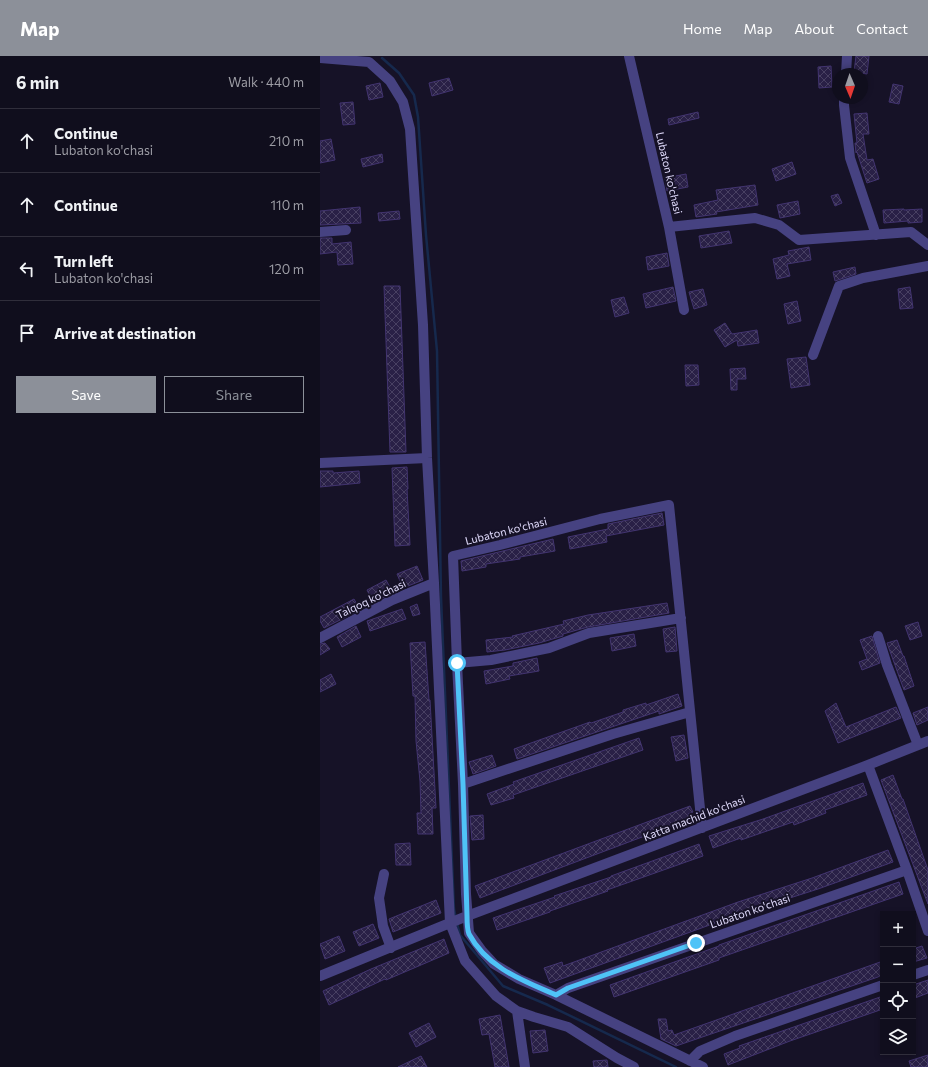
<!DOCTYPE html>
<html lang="en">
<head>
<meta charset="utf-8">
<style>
	:root { --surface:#100e1d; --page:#191726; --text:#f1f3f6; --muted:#9c9ca4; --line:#302e3b; --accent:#8c9099 }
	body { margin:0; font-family:Commissioner,sans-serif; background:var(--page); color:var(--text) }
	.controls { position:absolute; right:12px; bottom:12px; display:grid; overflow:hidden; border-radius:0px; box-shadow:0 2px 6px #0003 }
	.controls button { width:36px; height:36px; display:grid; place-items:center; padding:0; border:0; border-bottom:1px solid var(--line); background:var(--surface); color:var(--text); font:20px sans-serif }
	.compass { position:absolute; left:512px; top:12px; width:36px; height:36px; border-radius:50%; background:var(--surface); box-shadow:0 2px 6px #0003; rotate:178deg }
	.stop { position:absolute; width:12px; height:12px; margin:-9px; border:3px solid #4fc3f7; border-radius:50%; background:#fff }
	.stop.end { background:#4fc3f7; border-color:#fff; box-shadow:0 1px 4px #0008 }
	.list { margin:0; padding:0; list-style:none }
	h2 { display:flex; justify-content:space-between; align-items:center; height:52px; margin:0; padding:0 16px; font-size:17px }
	h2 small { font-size:13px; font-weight:400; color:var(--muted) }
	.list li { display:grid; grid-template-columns:26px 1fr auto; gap:12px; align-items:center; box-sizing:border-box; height:64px; padding:0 16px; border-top:1px solid var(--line) }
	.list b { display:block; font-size:15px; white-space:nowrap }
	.list p { margin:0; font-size:13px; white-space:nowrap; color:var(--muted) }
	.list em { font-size:13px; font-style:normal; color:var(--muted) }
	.actions { display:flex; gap:8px; padding:12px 16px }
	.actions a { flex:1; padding:9px 0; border:1px solid var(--accent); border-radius:0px; text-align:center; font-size:14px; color:var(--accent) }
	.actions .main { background:var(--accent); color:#fff }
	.icon { flex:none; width:22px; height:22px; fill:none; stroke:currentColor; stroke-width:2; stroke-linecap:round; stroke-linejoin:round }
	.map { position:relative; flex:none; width:608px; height:1011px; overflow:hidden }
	header { display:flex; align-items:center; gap:24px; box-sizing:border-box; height:56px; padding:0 20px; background:var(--accent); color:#fff }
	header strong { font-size:19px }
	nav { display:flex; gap:22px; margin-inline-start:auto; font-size:14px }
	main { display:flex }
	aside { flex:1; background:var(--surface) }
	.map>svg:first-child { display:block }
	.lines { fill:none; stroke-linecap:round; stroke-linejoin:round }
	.stream { stroke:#16294d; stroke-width:2.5 }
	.building { fill:url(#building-cross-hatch); stroke:#423470 }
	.minor { stroke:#464281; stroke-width:10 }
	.route { stroke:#4fc3f7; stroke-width:5 }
	.labels { text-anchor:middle; stroke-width:4; stroke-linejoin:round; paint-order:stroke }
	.street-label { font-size:11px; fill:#e0dbfc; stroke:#161227 }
</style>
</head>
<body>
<header>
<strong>Map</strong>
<nav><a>Home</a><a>Map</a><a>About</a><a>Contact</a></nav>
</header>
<main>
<aside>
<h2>6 min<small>Walk · 440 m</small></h2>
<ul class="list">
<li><svg class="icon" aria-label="ahead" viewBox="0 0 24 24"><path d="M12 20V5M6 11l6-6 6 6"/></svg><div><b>Continue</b><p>Lubaton ko'chasi</p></div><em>210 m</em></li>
<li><svg class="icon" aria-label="ahead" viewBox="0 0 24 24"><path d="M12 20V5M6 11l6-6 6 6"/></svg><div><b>Continue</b></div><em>110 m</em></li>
<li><svg class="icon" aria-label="left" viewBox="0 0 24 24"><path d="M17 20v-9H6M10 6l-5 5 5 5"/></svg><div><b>Turn left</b><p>Lubaton ko'chasi</p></div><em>120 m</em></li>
<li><svg class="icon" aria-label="arrive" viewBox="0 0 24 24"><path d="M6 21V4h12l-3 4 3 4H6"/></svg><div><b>Arrive at destination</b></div></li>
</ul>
<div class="actions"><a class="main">Save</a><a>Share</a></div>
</aside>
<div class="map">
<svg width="608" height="1011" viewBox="0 0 608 1011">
	<defs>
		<pattern id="building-cross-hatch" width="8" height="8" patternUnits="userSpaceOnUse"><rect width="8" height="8" fill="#292046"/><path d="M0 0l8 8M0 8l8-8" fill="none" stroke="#484062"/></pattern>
	</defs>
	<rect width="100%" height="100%" fill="#161227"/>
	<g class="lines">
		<path class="stream" d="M62,2L79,17L94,39L98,61L106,179L117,295L121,541L134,853L136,863
			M137,867L140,879L183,930L228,949L356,1011"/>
	</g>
	<path class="building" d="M536,0H549L547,18L534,16Z
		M511,10L512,31L499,32L498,11Z
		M129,22L133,34L112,40L109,27Z
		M60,27L63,41L49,44L46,30Z
		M573,28L583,30L579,48L569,46Z
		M33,46L35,68L23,69L20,47Z
		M378,56L379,62L349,69L348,63Z
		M547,57L549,78H543L547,104L553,103L559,123L547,127L537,96L536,97L535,87H537L534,58Z
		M11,83L15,104L0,107V85Z
		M62,98L63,106L43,111L41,103Z
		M472,106L476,118L456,125L452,113Z
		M366,118L368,131L347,135L345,122Z
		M435,129L438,149L396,156L397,158L376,161L374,149L398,144L396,134Z
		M518,138L522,147L515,150L511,140Z
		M478,145L480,158L460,162L457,149Z
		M40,151L41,167L0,169V155Z
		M584,153V154L602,153V166L588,167V165L564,167L563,154Z
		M79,155L80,163L59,165L58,157Z
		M409,175L412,187L381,192L379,180Z
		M0,182H12V188L31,186L33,208L18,209L17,196L0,198Z
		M489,191L491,204L467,208L470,220L457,223L453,203L469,199L468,195Z
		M347,197L349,210L328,214L326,201Z
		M535,211L536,218L515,225L513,216Z
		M64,230H80L86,396H70Z
		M353,231L356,245L326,252L323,238Z
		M590,231L593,252L580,253L578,233Z
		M383,233L387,249L374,253L369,236Z
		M304,241L309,257L295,261L291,244Z
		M477,245L481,265L468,268L464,248Z
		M405,267L412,278L437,274L439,287L418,290L417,284L405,291L394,274Z
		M486,301L490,329L471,332L467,303Z
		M365,309H378L379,329L366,330Z
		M425,312L426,323H417V334H411L410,313Z
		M87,411L88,433H87L90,489L75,490L72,412Z
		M0,415H13V417L39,415L40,427L0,431Z
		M342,457L344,469L286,480L287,486L250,493L248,481L288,473V468Z
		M233,483L235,495L200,501V503L166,508V511L142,515L141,505Z
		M97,510L103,524L83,532L77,518Z
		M66,524L73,537L53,546L47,534Z
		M34,543L40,554L4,572L0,565V561Z
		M347,547L349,557L268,571L243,578V580L219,587L185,594L167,596L166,584L193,581L192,580L244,568L243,565L268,559Z
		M97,548L100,558L93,560L90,551Z
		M82,553L86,563L50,575L47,565Z
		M598,566L602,580L590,584L585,570Z
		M36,570L41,581L22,591L17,581Z
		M355,571L357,595L346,596L343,573Z
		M314,578L316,590L292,595L290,582Z
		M552,580L560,607L542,614L539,606L547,603L540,584Z
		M577,584L583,600H584L594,630L584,634L567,587Z
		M105,586L109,644H110L116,752H112L113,778H98L97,757H101L100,725L96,685L95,640H93L90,587Z
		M5,587L10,593L0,599V588Z
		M217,602L219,615L189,620L190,623L166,628L164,615L193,610V607Z
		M11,618L16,628L0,636V624Z
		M358,638L362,650L339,658V655L197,703L194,693L270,666L271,667L303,656V654L326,647V649Z
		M516,647L526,671L576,651L581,662L518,687L505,655Z
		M608,651V664L597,669L593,657Z
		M364,679L368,702L356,705L351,681Z
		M319,682L323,694L193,739L194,742L171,749L167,738L194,728L193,726Z
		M172,699L176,710L153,718L149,706Z
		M573,719L582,743H583L608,814V848L561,724Z
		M543,727L547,739L505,754L506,757L474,769L473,766L421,784V782L393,792L389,780L443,763Z
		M370,750L373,756L368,758L370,763L160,842L155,830Z
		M163,759L164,783L152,784L150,760Z
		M90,787L91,809H76L75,788Z
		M379,788L383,800L287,834L288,835L230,855V856L177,874L173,862L235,841L234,840L291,821V820Z
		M568,794L573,806L498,833L420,858L230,927L224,912L242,906L243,910L418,846L492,822Z
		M579,826L583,838L399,902V904L294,941L290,929L399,890V889Z
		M116,844L121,857L73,876L69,863Z
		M53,868L59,882L39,890L33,876Z
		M19,880L25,895L5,903L0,888Z
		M124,883L129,897L66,924L65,923L9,949L3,935L51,913Z
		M602,890L607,902L593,906V893Z
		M563,905V918L558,921L356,990L341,983L338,963H346L348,975L352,974L354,979Z
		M608,924V937L595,942L593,937V929Z
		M563,940V953L470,985L408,1009L404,998L420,992L419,990Z
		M180,959L189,1011H175L169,978L162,979L159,963Z
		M109,967L116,981L96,991L89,977Z
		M225,974L228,995L213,997L210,975Z
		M608,999V1011H591L589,1005Z
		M101,1000L107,1011H78Z
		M287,1004L288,1011H274L273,1005Z"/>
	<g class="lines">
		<path class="minor" d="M309,0L349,171L435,162L459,169L479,184L591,176L608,189
			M0,2L49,6L70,25L83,46L90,73L103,269L107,402L114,527L130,867L145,905L176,940L197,955L214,961L248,971L297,1002L314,1011
			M526,18L527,0
			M524,42V49L530,102L556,179
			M349,171L364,254
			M0,176L26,174
			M493,299L519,230L543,222L608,210
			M0,407L107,402
			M558,580L567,609L598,689
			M0,582L72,544L114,527
			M137,607L171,604L229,592L269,577L361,562
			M548,709L587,814L608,875
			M143,728L293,678L370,656
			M382,772L349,449L280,463L180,489L133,500L137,607L143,728L146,838L149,877L162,895L174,908L199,923L236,939L383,1011
			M64,818L59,842L63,870L71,892
			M593,919L608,914
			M0,920L147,860L548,709L608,685
			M236,939L248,932L587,814
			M197,955L205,1011
			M370,1005L380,995L415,980L563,929"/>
	</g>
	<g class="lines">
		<path class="route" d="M137,607L143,728L147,860C147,865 147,873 149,878C167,912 204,925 236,939L248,932L376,887"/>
	</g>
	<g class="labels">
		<g class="street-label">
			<text transform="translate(349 117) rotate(77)" y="4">Lubaton ko'chasi</text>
			<text transform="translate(186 475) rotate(-14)" y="4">Lubaton ko'chasi</text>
			<text transform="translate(51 543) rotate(-26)" y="4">Talqoq ko'chasi</text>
			<text transform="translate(374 762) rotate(-21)" y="4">Katta machid ko'chasi</text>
			<text transform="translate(430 855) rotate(-19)" y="4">Lubaton ko'chasi</text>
		</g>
	</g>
</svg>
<div class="controls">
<button>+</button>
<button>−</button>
<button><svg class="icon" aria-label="locate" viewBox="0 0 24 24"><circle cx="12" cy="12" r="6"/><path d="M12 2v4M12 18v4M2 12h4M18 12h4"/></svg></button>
<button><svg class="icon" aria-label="layers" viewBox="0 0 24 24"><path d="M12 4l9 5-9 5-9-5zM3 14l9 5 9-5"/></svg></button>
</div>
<svg class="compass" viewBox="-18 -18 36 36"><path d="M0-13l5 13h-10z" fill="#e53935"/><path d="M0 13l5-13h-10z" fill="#9c9ca4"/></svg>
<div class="stop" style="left:137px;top:607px"></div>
<div class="stop end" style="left:376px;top:887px"></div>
</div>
</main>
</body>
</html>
